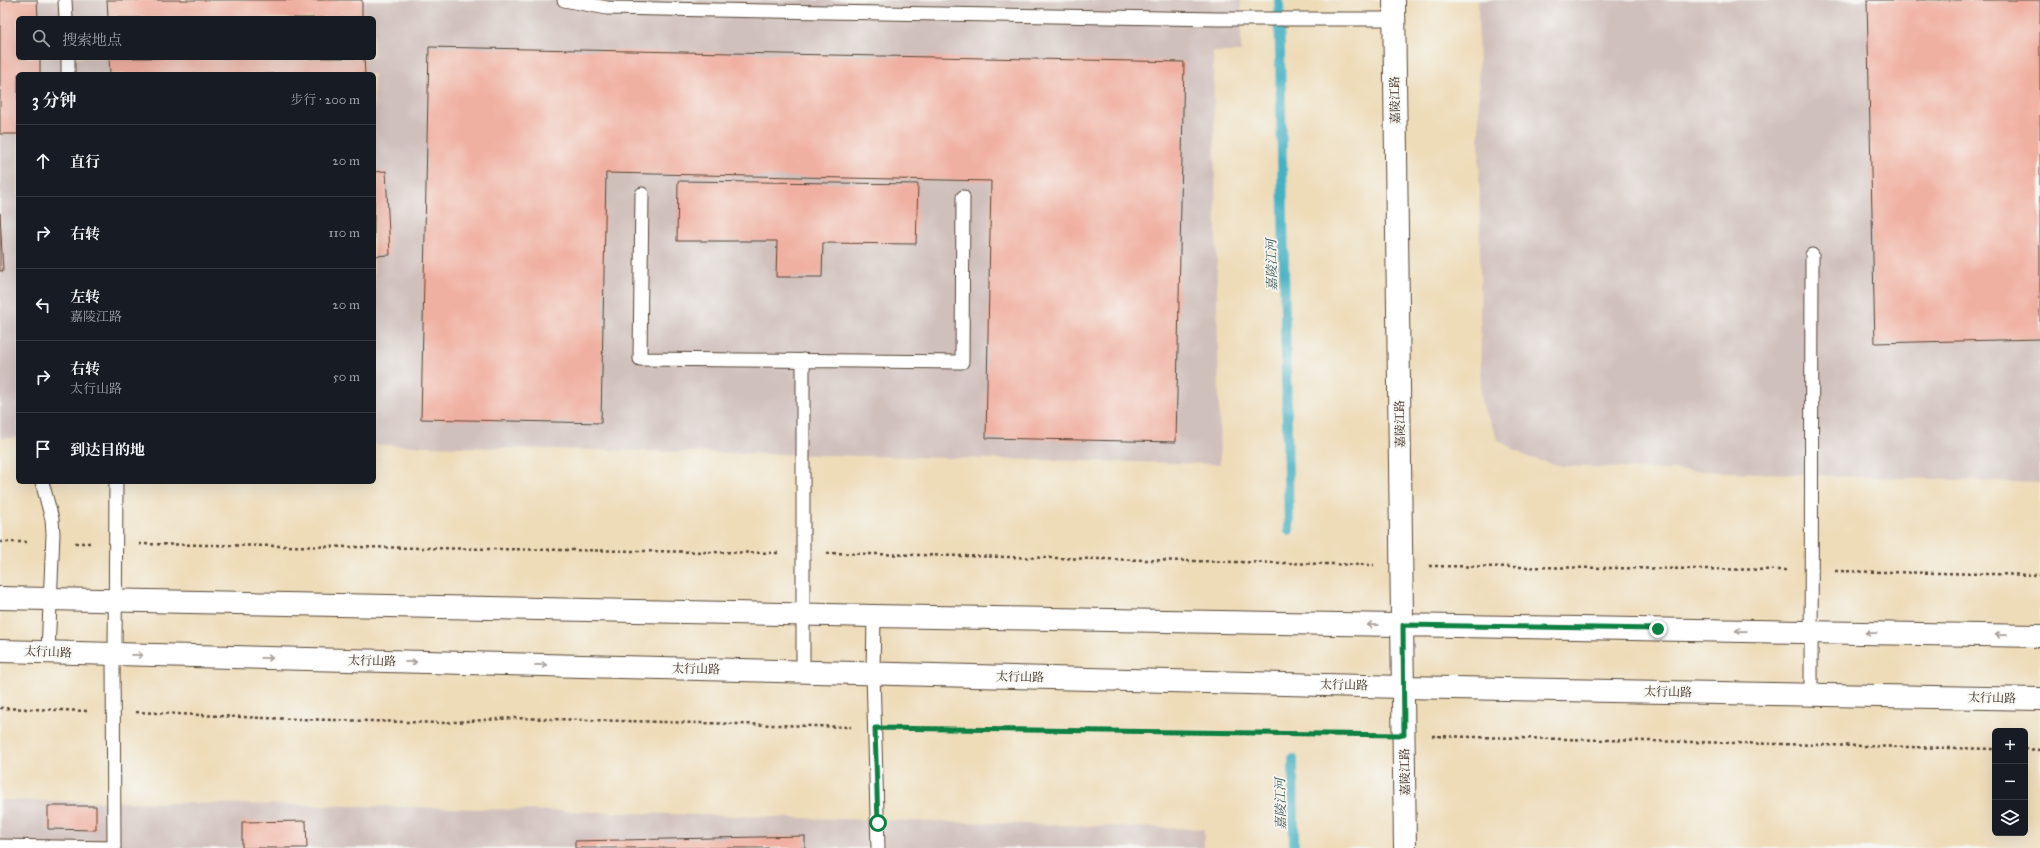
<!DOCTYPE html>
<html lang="zh">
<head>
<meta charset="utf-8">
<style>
	:root { --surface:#171b24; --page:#20242c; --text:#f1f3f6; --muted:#9ea1a6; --line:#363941 }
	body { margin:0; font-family:"IM FELL Great Primer","Noto Serif SC",serif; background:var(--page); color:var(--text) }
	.controls { position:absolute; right:12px; bottom:12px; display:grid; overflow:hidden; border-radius:6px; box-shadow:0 4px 16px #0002 }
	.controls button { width:36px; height:36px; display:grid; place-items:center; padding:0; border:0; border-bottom:1px solid var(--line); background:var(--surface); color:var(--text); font:20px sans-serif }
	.stop { position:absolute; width:12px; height:12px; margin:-9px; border:3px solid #0b8043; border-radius:50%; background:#fff }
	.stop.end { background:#0b8043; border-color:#fff; box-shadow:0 1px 4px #0008 }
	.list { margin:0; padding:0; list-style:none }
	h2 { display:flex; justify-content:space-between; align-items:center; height:52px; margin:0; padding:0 16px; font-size:17px }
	h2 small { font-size:13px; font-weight:400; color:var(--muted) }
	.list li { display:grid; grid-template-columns:26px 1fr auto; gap:12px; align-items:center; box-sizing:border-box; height:72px; padding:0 16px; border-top:1px solid var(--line) }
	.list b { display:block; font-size:15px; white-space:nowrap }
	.list p { margin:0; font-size:13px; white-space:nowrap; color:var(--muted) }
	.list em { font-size:13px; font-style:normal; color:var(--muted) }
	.icon { flex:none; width:22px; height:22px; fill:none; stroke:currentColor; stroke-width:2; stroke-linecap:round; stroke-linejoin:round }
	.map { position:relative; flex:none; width:2040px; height:848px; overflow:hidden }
	.search { position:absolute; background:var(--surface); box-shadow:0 4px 16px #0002; left:16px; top:16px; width:360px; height:44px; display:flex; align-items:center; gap:10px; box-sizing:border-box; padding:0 14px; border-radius:6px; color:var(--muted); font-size:15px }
	.panel { position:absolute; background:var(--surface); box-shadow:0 4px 16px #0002; left:16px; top:72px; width:360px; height:412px; border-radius:6px }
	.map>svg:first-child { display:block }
	.industrial { fill:#d0c0bc; fill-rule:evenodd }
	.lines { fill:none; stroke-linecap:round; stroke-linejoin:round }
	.stream { stroke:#45b1c2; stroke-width:10 }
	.building { fill:#f0b0a1 }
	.service-casing { stroke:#564535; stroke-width:15 }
	.tertiary-casing { stroke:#564535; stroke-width:24 }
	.path { stroke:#564535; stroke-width:2.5; stroke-dasharray:3 3; stroke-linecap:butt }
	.service { stroke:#fff; stroke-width:13 }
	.tertiary { stroke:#fff; stroke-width:22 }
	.oneway { stroke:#a79f9a }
	.route { stroke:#0b8043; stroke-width:5 }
	.labels { text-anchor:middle; stroke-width:3.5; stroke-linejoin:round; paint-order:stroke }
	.street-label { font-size:12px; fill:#3b2a1e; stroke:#f6f6f2 }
	.water-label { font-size:13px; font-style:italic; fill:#3e5957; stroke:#f6f6f2 }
</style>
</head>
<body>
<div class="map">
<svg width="2040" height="848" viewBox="0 0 2040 848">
	<rect width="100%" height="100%" fill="#f6f6f2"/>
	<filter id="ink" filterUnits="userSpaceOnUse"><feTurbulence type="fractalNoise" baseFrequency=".025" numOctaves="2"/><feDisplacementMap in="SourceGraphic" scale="8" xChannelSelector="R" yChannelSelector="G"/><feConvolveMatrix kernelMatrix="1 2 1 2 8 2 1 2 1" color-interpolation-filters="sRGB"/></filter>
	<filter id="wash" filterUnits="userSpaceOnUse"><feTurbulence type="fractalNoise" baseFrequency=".012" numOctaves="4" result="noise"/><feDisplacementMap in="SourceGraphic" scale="16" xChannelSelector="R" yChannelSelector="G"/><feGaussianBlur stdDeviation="0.9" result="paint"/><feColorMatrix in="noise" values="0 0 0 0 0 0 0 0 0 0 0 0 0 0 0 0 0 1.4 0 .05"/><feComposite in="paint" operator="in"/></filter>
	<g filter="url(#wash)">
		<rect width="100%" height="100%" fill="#eedcb9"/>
		<path class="industrial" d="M0,0H1241V52H1213L1220,464L374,445V74H18V438H0ZM18,18H374V58H18Z
			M1478,0H2040V483L1562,466L1527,457L1498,440L1481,402Z
			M0,800L414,807L1204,829V848H0Z"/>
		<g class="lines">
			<path class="stream" d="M1279,0L1289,530
				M1293,759L1294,848"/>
		</g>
		<g id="blocks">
			<path class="building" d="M0,0H37L38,18H18V58H40V74H18V134H0Z
				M107,0H362V18H108Z
				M1867,0H2040V339L1875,343Z
				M429,47L1184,62L1176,442L986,438L991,181L606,173L601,423L421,419Z
				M109,58H364L365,74H110Z
				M386,171L390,255L374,256V172Z
				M678,181L918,184L916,244L823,243L822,277H776L777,241H677Z
				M0,213L3,271H0Z
				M48,806H96V830L48,829Z
				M306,821L307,848H242V822Z
				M805,836V848H575V841Z"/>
		</g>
	</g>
	<g filter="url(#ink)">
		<use href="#blocks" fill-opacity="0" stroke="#564535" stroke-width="1"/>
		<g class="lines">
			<defs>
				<path id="service" d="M65,0L66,18
					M564,0L607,8L1218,19H1394
					M68,58V74
					M642,194L640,359L962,362L963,197
					M42,482L52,519L53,534L48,652
					M874,616L873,673L878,848
					M115,654L116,482
					M803,672V360
					M1811,694L1812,255
					M0,846L114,848L113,654"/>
				<path id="tertiary" d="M1394,0L1405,848
					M0,598L874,616L2040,636
					M0,651L1403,687L2040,699"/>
			</defs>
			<use href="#service" class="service-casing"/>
			<use href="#tertiary" class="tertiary-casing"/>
			<path class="path" d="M0,542H30
				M75,543H92
				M139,544L780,553
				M827,553L1374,565
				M1429,566L1788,570
				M1835,571L2040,575
				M0,708L89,711
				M136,712L263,718L441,723L513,718L851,727
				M898,728L1377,735
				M1432,736L1995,749
				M2025,749L2040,750"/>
			<use href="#service" class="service"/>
			<use href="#tertiary" class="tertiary"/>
		</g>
		<defs><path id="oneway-shaft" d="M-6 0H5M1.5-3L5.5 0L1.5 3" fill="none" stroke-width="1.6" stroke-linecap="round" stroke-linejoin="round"/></defs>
		<g class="oneway">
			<use href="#oneway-shaft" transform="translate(1373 625) rotate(-179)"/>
			<use href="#oneway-shaft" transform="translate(1741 631) rotate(-179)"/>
			<use href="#oneway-shaft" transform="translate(1871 633) rotate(-179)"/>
			<use href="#oneway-shaft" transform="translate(2001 635) rotate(-179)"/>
			<use href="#oneway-shaft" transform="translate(137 655) rotate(1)"/>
			<use href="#oneway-shaft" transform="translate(267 658) rotate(1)"/>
			<use href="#oneway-shaft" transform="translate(411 662) rotate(1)"/>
			<use href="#oneway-shaft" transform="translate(541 665) rotate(1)"/>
		</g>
	</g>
	<g class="lines" filter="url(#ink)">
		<path class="route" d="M878,823L875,728L1404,735L1403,625L1658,629"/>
	</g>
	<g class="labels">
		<g class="street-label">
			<text transform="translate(1395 100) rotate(-91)" y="4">嘉陵江路</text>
			<text transform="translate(1400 424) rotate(-91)" y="4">嘉陵江路</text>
			<text transform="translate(48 652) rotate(2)" y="4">太行山路</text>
			<text transform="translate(372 661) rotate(1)" y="4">太行山路</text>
			<text transform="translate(696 669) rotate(1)" y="4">太行山路</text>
			<text transform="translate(1020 677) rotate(1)" y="4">太行山路</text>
			<text transform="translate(1344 685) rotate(1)" y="4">太行山路</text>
			<text transform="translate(1668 692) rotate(1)" y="4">太行山路</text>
			<text transform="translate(1992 698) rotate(1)" y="4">太行山路</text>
			<text transform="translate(1405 772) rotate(-91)" y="4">嘉陵江路</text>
		</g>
		<g class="water-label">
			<text transform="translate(1271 265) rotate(-91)" y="5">嘉陵江河</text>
			<text transform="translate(1280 804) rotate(-91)" y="5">嘉陵江河</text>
		</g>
	</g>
</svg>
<div class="controls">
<button>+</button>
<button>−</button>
<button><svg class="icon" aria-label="layers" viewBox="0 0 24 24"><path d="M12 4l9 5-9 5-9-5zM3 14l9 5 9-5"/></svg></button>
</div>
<div class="stop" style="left:878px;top:823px"></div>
<div class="stop end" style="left:1658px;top:629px"></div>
<div class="search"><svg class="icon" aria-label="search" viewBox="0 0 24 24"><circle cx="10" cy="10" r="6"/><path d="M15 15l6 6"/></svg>搜索地点</div>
<section class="panel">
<h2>3 分钟<small>步行 · 200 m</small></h2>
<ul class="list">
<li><svg class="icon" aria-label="ahead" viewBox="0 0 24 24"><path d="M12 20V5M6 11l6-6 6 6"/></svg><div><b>直行</b></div><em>20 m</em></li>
<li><svg class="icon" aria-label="right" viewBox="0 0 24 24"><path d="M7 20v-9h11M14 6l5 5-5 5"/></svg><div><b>右转</b></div><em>110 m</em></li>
<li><svg class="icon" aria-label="left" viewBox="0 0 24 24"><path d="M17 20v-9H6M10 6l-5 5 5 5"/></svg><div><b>左转</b><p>嘉陵江路</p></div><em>20 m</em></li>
<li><svg class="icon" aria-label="right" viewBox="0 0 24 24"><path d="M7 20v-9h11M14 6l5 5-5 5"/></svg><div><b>右转</b><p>太行山路</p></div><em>50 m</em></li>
<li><svg class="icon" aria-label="arrive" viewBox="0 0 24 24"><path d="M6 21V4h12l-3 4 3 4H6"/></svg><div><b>到达目的地</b></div></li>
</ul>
</section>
</div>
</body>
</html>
